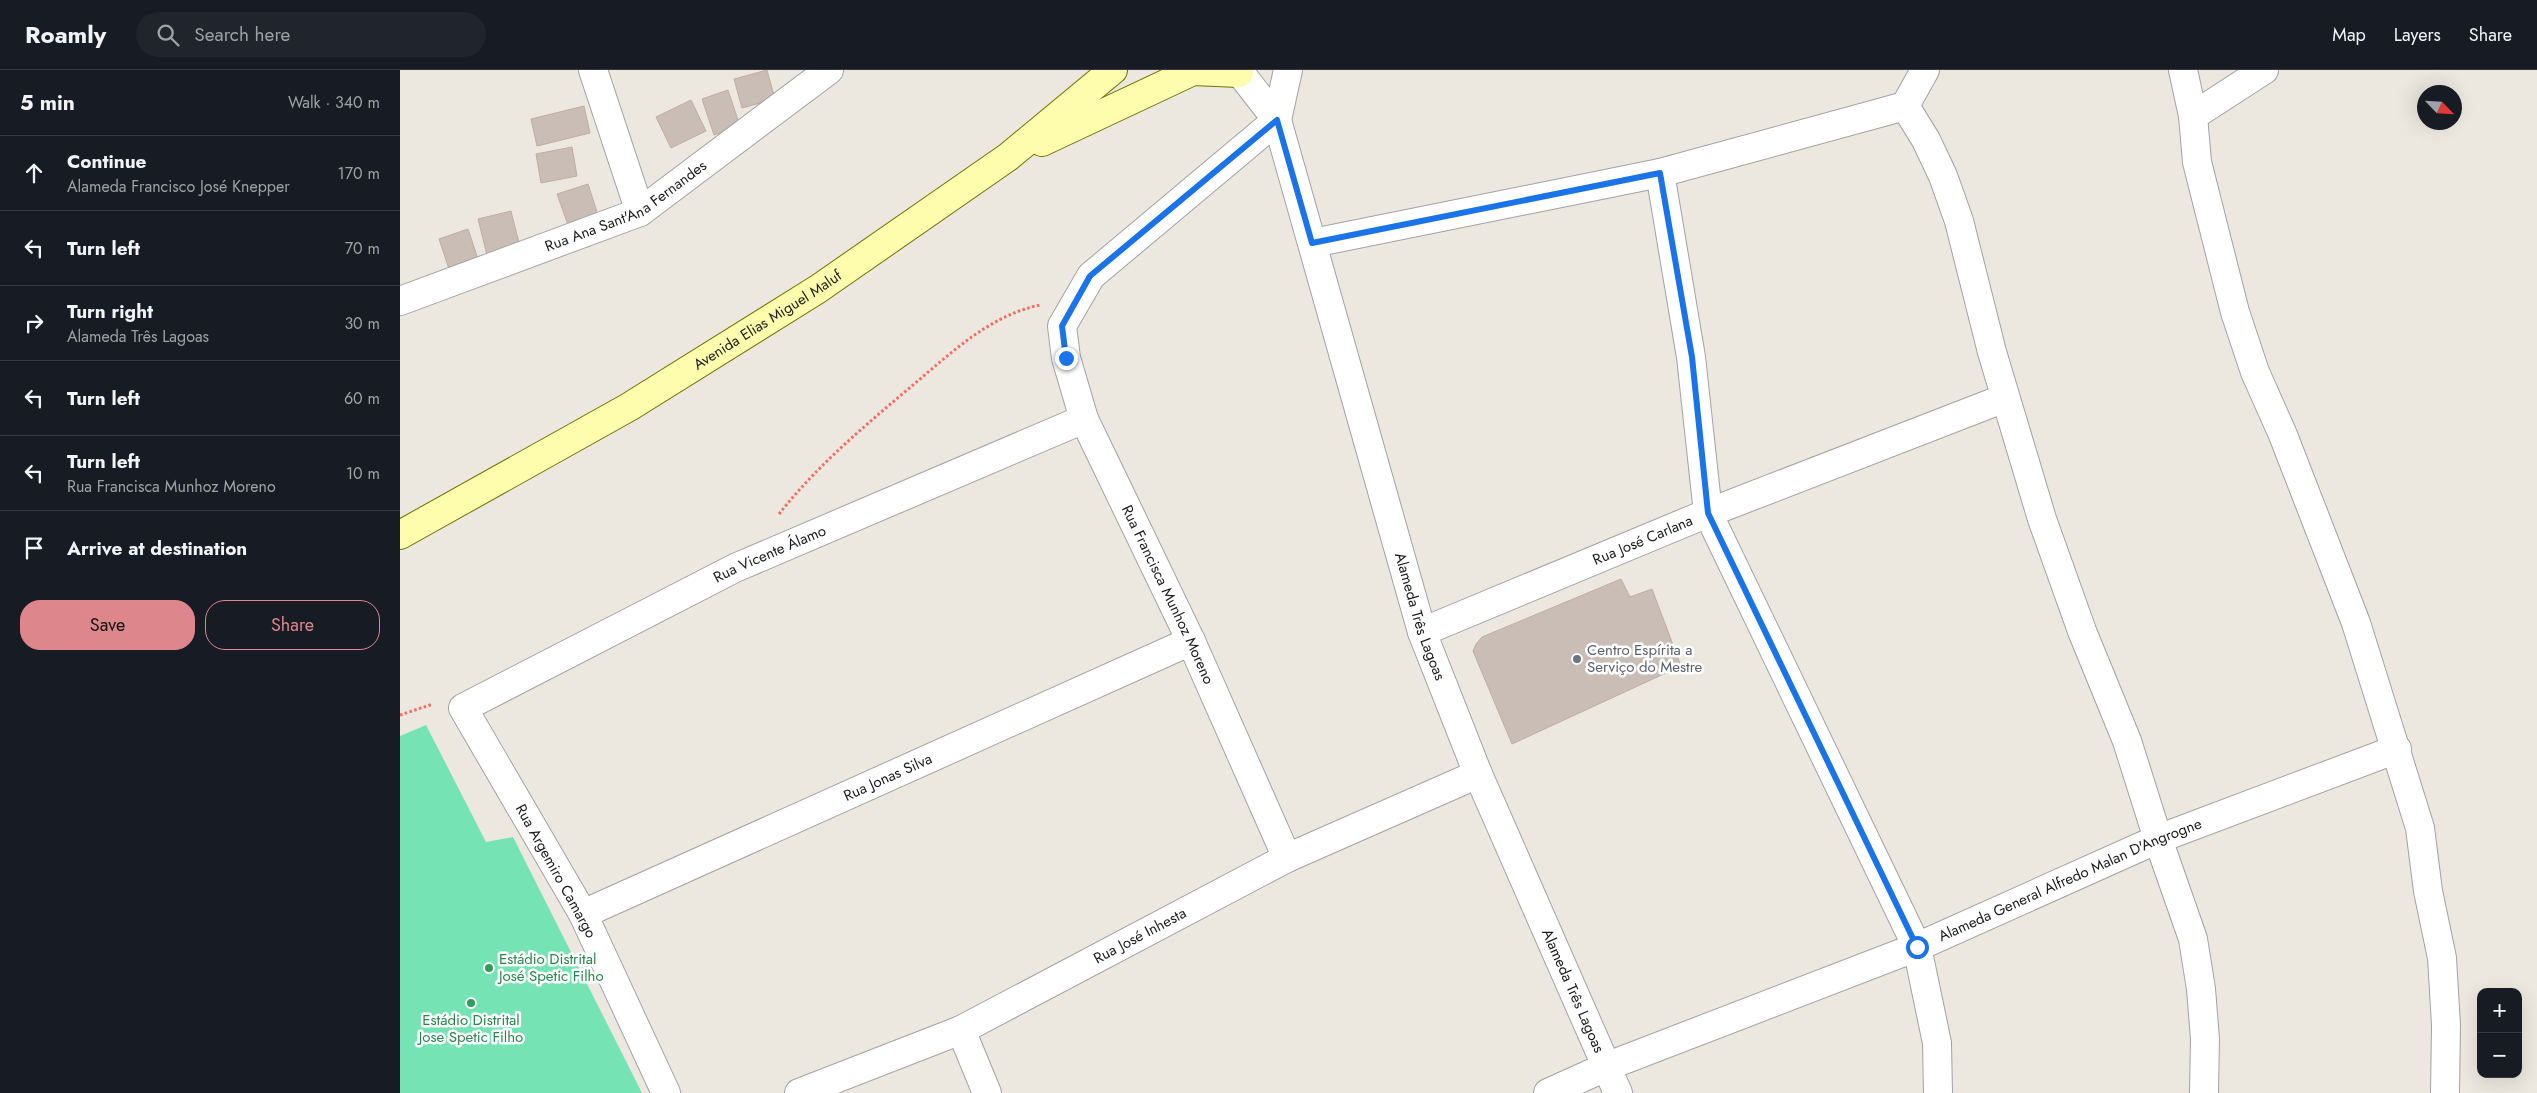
<!DOCTYPE html>
<html lang="en">
<head>
<meta charset="utf-8">
<style>
	:root { --surface:#171b24; --page:#20242c; --text:#f1f3f6; --muted:#9ea1a6; --line:#363941; --accent:#dd868b }
	body { margin:0; font-family:Jost,sans-serif; background:var(--page); color:var(--text) }
	.controls { position:absolute; right:15px; bottom:15px; display:grid; overflow:hidden; border-radius:10px; box-shadow:0 5px 20px #0002 }
	.controls button { width:45px; height:45px; display:grid; place-items:center; padding:0; border:0; border-bottom:1px solid var(--line); background:var(--surface); color:var(--text); font:25px sans-serif }
	.compass { position:absolute; left:2017px; top:15px; width:45px; height:45px; border-radius:50%; background:var(--surface); box-shadow:0 5px 20px #0002; rotate:115deg }
	.stop { position:absolute; width:15px; height:15px; margin:-11px; border:4px solid #1a73e8; border-radius:50%; background:#fff }
	.stop.end { background:#1a73e8; border-color:#fff; box-shadow:0 1px 5px #0008 }
	.list { margin:0; padding:0; list-style:none }
	h2 { display:flex; justify-content:space-between; align-items:center; height:65px; margin:0; padding:0 20px; font-size:21px }
	h2 small { font-size:16px; font-weight:400; color:var(--muted) }
	.list li { display:grid; grid-template-columns:32px 1fr auto; gap:15px; align-items:center; box-sizing:border-box; height:75px; padding:0 20px; border-top:1px solid var(--line) }
	.list b { display:block; font-size:19px; white-space:nowrap }
	.list p { margin:0; font-size:16px; white-space:nowrap; color:var(--muted) }
	.list em { font-size:16px; font-style:normal; color:var(--muted) }
	.actions { display:flex; gap:10px; padding:15px 20px }
	.actions a { flex:1; padding:11px 0; border:1px solid var(--accent); border-radius:20px; text-align:center; font-size:18px; color:var(--accent) }
	.actions .main { background:var(--accent); color:#111 }
	.icon { flex:none; width:28px; height:28px; fill:none; stroke:currentColor; stroke-width:2; stroke-linecap:round; stroke-linejoin:round }
	.map { position:relative; flex:none; width:2137px; height:1023px; overflow:hidden }
	header { display:flex; align-items:center; gap:30px; box-sizing:border-box; height:70px; padding:0 25px; background:var(--surface); border-bottom:1px solid var(--line) }
	header strong { font-size:24px }
	nav { display:flex; gap:28px; margin-inline-start:auto; font-size:18px }
	.search { width:350px; height:45px; background:var(--page); display:flex; align-items:center; gap:12px; box-sizing:border-box; padding:0 18px; border-radius:28px; color:var(--muted); font-size:19px }
	main { display:flex }
	aside { flex:1; background:var(--surface) }
	.map>svg:first-child { display:block }
	.pitch { fill:#76e3b4 }
	.building { fill:#c9bdb5; stroke:#c0ada1 }
	.lines { fill:none; stroke-linecap:round; stroke-linejoin:round }
	.street-casing { stroke:#a2a2a2; stroke-width:30 }
	.secondary-casing { stroke:#6c7300; stroke-width:30 }
	.path { stroke:#ff685e; stroke-width:3; stroke-dasharray:2.5 2.5; stroke-linecap:butt }
	.street { stroke:#fff; stroke-width:28 }
	.secondary { stroke:#fdfdad; stroke-width:28 }
	.route { stroke:#1a73e8; stroke-width:6 }
	.worship-dot { fill:#6b7280; stroke:#fff; stroke-width:2 }
	.leisure-dot { fill:#2e9e5b; stroke:#fff; stroke-width:2 }
	.labels { text-anchor:middle; stroke-width:5; stroke-linejoin:round; paint-order:stroke }
	.street-label { font-size:15px; fill:#1b1b1b; stroke:#fff }
	.worship-label { font-size:15px; fill:#5b616d; stroke:#fff; text-anchor:start }
	.leisure-label { font-size:15px; fill:#27864d; stroke:#fff; text-anchor:start }
</style>
</head>
<body>
<header>
<strong>Roamly</strong>
<div class="search"><svg class="icon" aria-label="search" viewBox="0 0 24 24"><circle cx="10" cy="10" r="6"/><path d="M15 15l6 6"/></svg>Search here</div>
<nav><a>Map</a><a>Layers</a><a>Share</a></nav>
</header>
<main>
<aside>
<h2>5 min<small>Walk · 340 m</small></h2>
<ul class="list">
<li><svg class="icon" aria-label="ahead" viewBox="0 0 24 24"><path d="M12 20V5M6 11l6-6 6 6"/></svg><div><b>Continue</b><p>Alameda Francisco José Knepper</p></div><em>170 m</em></li>
<li><svg class="icon" aria-label="left" viewBox="0 0 24 24"><path d="M17 20v-9H6M10 6l-5 5 5 5"/></svg><div><b>Turn left</b></div><em>70 m</em></li>
<li><svg class="icon" aria-label="right" viewBox="0 0 24 24"><path d="M7 20v-9h11M14 6l5 5-5 5"/></svg><div><b>Turn right</b><p>Alameda Três Lagoas</p></div><em>30 m</em></li>
<li><svg class="icon" aria-label="left" viewBox="0 0 24 24"><path d="M17 20v-9H6M10 6l-5 5 5 5"/></svg><div><b>Turn left</b></div><em>60 m</em></li>
<li><svg class="icon" aria-label="left" viewBox="0 0 24 24"><path d="M17 20v-9H6M10 6l-5 5 5 5"/></svg><div><b>Turn left</b><p>Rua Francisca Munhoz Moreno</p></div><em>10 m</em></li>
<li><svg class="icon" aria-label="arrive" viewBox="0 0 24 24"><path d="M6 21V4h12l-3 4 3 4H6"/></svg><div><b>Arrive at destination</b></div></li>
</ul>
<div class="actions"><a class="main">Save</a><a>Share</a></div>
</aside>
<div class="map">
<svg width="2137" height="1023" viewBox="0 0 2137 1023">
	<rect width="100%" height="100%" fill="#ede8df"/>
	<path class="pitch" d="M26,655L86,772L113,767L242,1023H0V666Z"/>
	<path class="building" d="M367,0L375,29L342,38L334,9Z
		M328,20L340,56L314,65L302,29Z
		M291,30L306,61L271,78L256,47Z
		M184,36L190,63L137,76L131,49Z
		M172,77L177,106L141,113L136,84Z
		M188,114L198,145L168,155L157,124Z
		M111,141L121,181L88,189L78,149Z
		M68,159L78,189L49,199L39,169Z
		M1221,509L1230,527L1252,519L1281,596L1112,674L1073,581L1076,574L1082,567Z"/>
	<g class="lines">
		<defs>
			<g id="street">
				<path d="M193,0L240,142"/>
				<path id="s1" d="M838,0L877,50L1022,562L1078,704L1218,1023"/>
				<path d="M1783,0L1793,46L1797,92L1835,242L1855,302L1883,365L1956,553L2020,758L2028,821L2042,888L2046,955L2045,1023"/>
				<path d="M1505,36L1526,70L1543,106L1559,151L1592,282L1642,449L1682,561L1727,671L1758,769L1793,869L1801,919L1805,969L1804,1023"/>
				<path d="M1505,36L1525,0"/>
				<path d="M1793,46L1864,0"/>
				<path id="s2" d="M877,50L691,206L662,256L666,288L684,349L791,571L887,788"/>
				<path d="M877,50L888,0"/>
				<path d="M1260,103L1291,287L1308,443L1517,877L1537,973L1538,1023"/>
				<path d="M913,173L1260,103L1505,36"/>
				<path id="s3" d="M0,231L240,142L429,0"/>
				<path id="s4" d="M1022,562L1308,443L1605,328"/>
				<path id="s5" d="M183,844L791,571"/>
				<path d="M561,960L587,1023"/>
				<path id="s6" d="M266,1023L183,844L63,638L335,498L684,349"/>
				<path id="s7" d="M399,1023L561,960L887,788L1078,704"/>
				<path id="s8" d="M1148,1023L1208,996L1517,877L1758,769L1997,679"/>
			</g>
			<g id="secondary">
				<path d="M642,72L793,1L839,3"/>
				<path id="s9" d="M0,465L229,337L418,219L608,87L713,0"/>
			</g>
		</defs>
		<use href="#street" class="street-casing"/>
		<use href="#secondary" class="secondary-casing"/>
		<path class="path" d="M379,444C416,397 461,359 507,320C547,287 587,246 640,235
			M0,645L33,634"/>
		<use href="#street" class="street"/>
		<use href="#secondary" class="secondary"/>
	</g>
	<g class="lines">
		<path class="route" d="M666,288L662,256L690,206L877,50L912,173L1260,103L1292,287L1308,443L1517,877"/>
	</g>
	<circle class="worship-dot" cx="1177" cy="589" r="5"/>
	<g class="leisure-dot">
		<circle cx="89" cy="898" r="5"/>
		<circle cx="71" cy="933" r="5"/>
	</g>
	<g class="labels">
		<g class="street-label">
			<text dy="5" stroke="none"><textPath href="#s3" startOffset="246">Rua Ana Sant'Ana Fernandes</textPath></text>
			<text dy="5" stroke="none"><textPath href="#s9" startOffset="426">Avenida Elias Miguel Maluf</textPath></text>
			<text dy="5" stroke="none"><textPath href="#s4" startOffset="239">Rua José Carlana</textPath></text>
			<text dy="5" stroke="none"><textPath href="#s6" startOffset="779">Rua Vicente Álamo</textPath></text>
			<text dy="5" stroke="none"><textPath href="#s2" startOffset="591">Rua Francisca Munhoz Moreno</textPath></text>
			<text dy="5" stroke="none"><textPath href="#s1" startOffset="580">Alameda Três Lagoas</textPath></text>
			<text dy="5" stroke="none"><textPath href="#s5" startOffset="334">Rua Jonas Silva</textPath></text>
			<text transform="translate(156 801) rotate(61)" y="5">Rua Argemiro Camargo</text>
			<text dy="5" stroke="none"><textPath href="#s8" startOffset="564">Alameda General Alfredo Malan D'Angrogne</textPath></text>
			<text dy="5" stroke="none"><textPath href="#s7" startOffset="376">Rua José Inhesta</textPath></text>
			<text dy="5" stroke="none"><textPath href="#s1" startOffset="985">Alameda Três Lagoas</textPath></text>
		</g>
		<g class="worship-label">
			<text x="1187" y="585">Centro Espírita a<tspan x="1187" dy="17">Serviço do Mestre</tspan></text>
		</g>
		<g class="leisure-label">
			<text x="99" y="894">Estádio Distrital<tspan x="99" dy="17">José Spetic Filho</tspan></text>
			<text x="71" y="955" text-anchor="middle">Estádio Distrital<tspan x="71" dy="17">Jose Spetic Filho</tspan></text>
		</g>
	</g>
</svg>
<div class="controls">
<button>+</button>
<button>−</button>
</div>
<svg class="compass" viewBox="-18 -18 36 36"><path d="M0-13l5 13h-10z" fill="#e53935"/><path d="M0 13l5-13h-10z" fill="#9ea1a6"/></svg>
<div class="stop" style="left:1517px;top:877px"></div>
<div class="stop end" style="left:666px;top:288px"></div>
</div>
</main>
</body>
</html>
